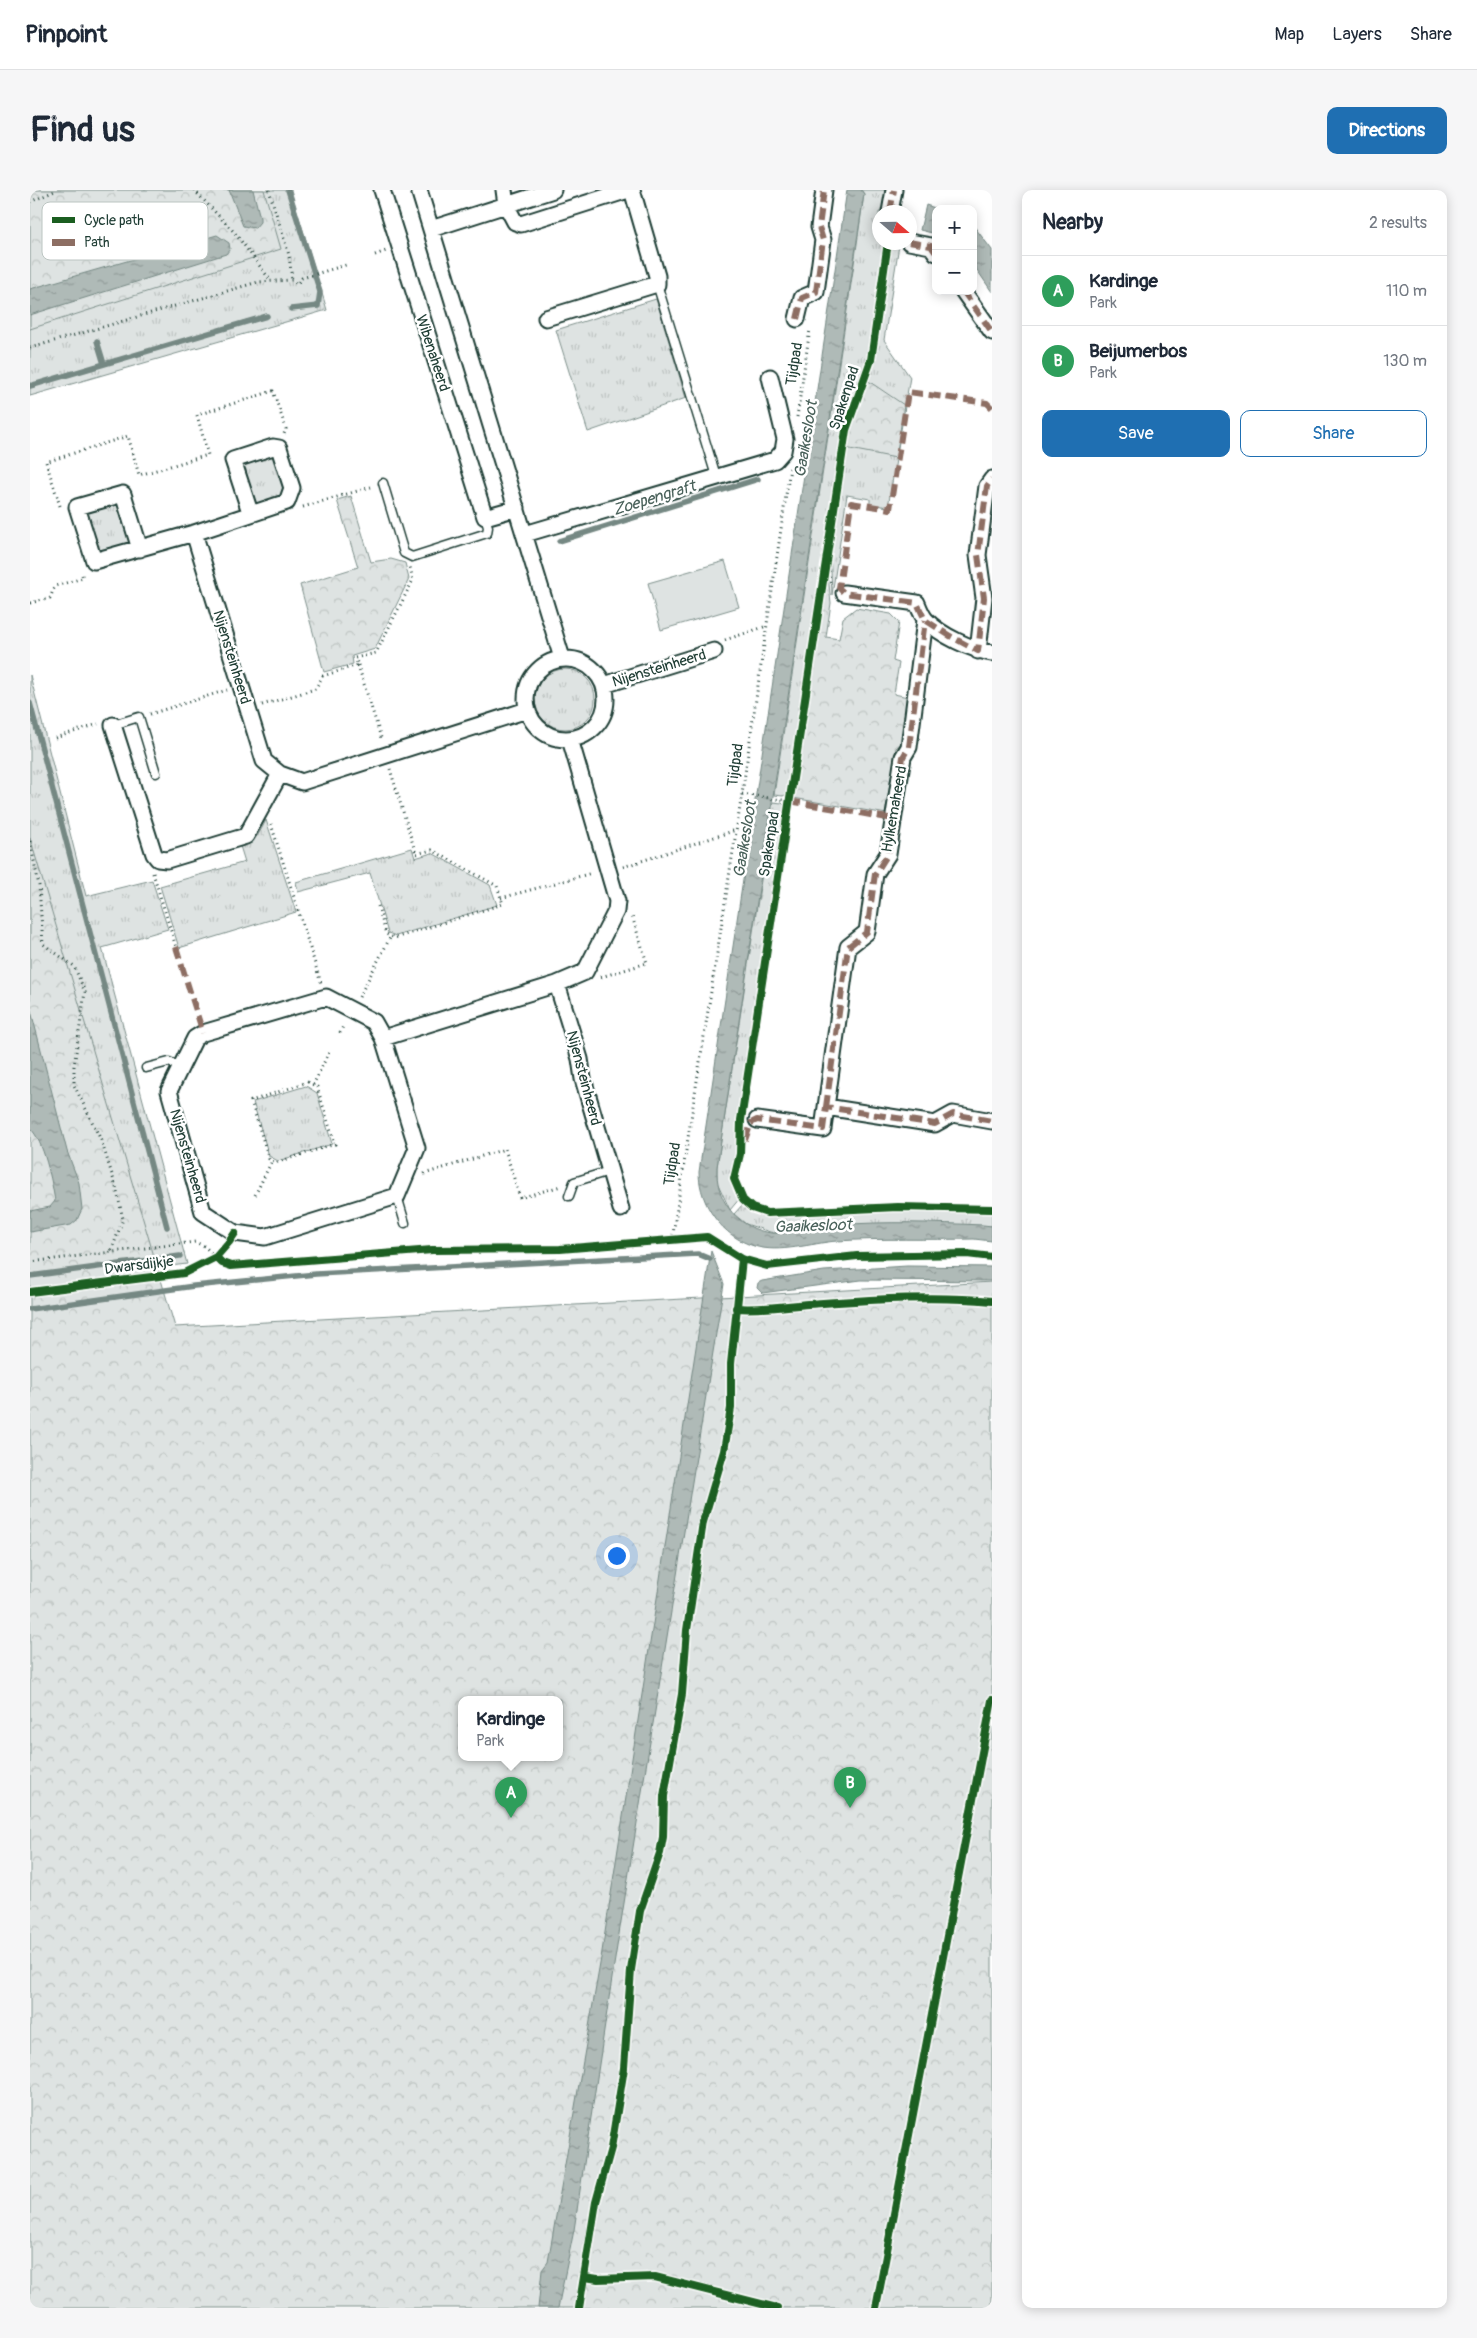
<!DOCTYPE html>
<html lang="en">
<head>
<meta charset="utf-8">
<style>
	:root { --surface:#fff; --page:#f6f6f7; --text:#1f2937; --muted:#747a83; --line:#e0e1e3; --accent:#1f6fb2 }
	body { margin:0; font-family:Pangolin,sans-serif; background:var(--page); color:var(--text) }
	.controls { position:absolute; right:15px; top:15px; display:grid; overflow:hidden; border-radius:10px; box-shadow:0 2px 12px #0003 }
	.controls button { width:45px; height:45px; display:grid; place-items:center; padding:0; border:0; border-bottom:1px solid var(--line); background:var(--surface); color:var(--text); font:25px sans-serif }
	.compass { position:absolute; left:842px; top:15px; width:45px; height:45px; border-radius:50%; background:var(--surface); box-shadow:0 2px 12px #0003; rotate:110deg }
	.you { position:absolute; left:586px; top:1365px; width:18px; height:18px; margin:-12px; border:4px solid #fff; border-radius:50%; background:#1a73e8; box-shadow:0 0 0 8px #1a73e833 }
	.badge { display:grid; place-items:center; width:32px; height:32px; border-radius:50%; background:var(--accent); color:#fff; font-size:16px; font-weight:700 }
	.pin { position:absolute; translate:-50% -41px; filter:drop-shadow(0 1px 2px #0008) }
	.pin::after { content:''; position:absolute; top:26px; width:18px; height:15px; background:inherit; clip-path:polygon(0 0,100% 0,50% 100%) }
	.popup { position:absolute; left:428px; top:1506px; width:105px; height:65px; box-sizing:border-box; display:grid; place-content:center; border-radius:10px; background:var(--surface); filter:drop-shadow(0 1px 4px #0005); font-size:16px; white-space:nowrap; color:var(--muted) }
	.popup b { font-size:19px; color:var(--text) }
	.popup::after { content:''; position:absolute; left:50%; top:100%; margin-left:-10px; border:10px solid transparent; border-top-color:var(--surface) }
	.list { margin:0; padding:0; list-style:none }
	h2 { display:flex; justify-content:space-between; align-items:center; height:65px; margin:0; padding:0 20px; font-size:21px }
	h2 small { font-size:16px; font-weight:400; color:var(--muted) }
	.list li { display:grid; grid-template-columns:32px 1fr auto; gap:15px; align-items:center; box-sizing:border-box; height:70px; padding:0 20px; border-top:1px solid var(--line) }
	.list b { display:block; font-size:19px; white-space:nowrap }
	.list p { margin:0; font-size:16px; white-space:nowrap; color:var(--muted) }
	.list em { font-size:16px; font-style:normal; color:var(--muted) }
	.actions { display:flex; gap:10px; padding:15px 20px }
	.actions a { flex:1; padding:11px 0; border:1px solid var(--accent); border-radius:10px; text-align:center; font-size:18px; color:var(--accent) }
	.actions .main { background:var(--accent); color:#fff }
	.map { position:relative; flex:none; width:962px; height:2118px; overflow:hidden; border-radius:10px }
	header { display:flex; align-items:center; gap:30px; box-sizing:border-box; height:70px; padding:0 25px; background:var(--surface); border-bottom:1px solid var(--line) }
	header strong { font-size:24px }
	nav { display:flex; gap:28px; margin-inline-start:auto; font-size:18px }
	.intro { display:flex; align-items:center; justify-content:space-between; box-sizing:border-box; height:120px; padding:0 30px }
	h1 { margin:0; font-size:35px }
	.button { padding:12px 22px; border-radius:10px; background:var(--accent); color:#fff; font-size:18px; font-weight:700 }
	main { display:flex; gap:30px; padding:0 30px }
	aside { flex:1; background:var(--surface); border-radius:10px; box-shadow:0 2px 12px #0003 }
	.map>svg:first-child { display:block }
	.grass { fill:url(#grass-tufts); stroke:#7e908b }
	.forest { fill:url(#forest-crowns); stroke:#7e908b; fill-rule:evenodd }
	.pitch { fill:#dee3e2; stroke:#7e908b }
	.water { fill:url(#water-ripples); stroke:#758883 }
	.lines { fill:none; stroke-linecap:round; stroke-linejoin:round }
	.stream { stroke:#758883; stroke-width:5.5 }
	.service-casing { stroke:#1f3d34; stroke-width:11 }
	.minor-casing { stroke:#1f3d34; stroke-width:19 }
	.path { stroke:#1f3d34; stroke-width:3; stroke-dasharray:1 4; stroke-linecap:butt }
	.service { stroke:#fff; stroke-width:8 }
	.minor { stroke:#fff; stroke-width:15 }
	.quiet { stroke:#8d6e63; stroke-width:6; stroke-dasharray:12 6; stroke-linecap:butt }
	.cycleway-casing { stroke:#fff; stroke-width:11 }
	.cycleway { stroke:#1b5e20; stroke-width:8 }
	.labels { text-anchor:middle; stroke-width:5; stroke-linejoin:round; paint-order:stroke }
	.street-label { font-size:15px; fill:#1f3d34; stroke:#fff }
	.water-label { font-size:16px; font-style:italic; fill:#4a625b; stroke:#fff }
	.key { fill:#fff; stroke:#bcc5c2; stroke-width:1 }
	.key-label { font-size:14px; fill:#1f3d34 }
</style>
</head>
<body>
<header>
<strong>Pinpoint</strong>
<nav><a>Map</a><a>Layers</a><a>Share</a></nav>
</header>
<div class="intro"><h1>Find us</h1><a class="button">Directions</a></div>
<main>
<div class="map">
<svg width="962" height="2118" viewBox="0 0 962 2118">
	<defs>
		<pattern id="grass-tufts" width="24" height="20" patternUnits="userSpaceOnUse" patternTransform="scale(1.25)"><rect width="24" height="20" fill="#dee3e2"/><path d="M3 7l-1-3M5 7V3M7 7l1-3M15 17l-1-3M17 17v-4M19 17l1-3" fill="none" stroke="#bec4c2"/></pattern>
		<pattern id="forest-crowns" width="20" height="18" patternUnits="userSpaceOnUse" patternTransform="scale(1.25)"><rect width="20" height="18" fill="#dee3e2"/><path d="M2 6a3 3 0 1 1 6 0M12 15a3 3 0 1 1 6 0" fill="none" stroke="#bec4c2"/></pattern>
		<pattern id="water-ripples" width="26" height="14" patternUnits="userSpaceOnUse" patternTransform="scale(1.25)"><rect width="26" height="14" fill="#afbab7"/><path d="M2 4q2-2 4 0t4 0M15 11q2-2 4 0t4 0" fill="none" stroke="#8e9896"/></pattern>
	</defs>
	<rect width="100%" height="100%" fill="#fff"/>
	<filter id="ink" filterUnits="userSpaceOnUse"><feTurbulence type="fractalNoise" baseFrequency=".02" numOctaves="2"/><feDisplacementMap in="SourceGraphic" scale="10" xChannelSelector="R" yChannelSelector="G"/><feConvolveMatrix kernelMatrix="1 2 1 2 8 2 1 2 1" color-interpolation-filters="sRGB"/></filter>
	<g filter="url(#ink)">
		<path class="grass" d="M0,0H261L297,120L0,206Z
			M831,0H858L855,22H849V52L856,53L837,176L813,243L759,603L753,606L744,605L827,54L834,4Z
			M861,54L869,55L854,150L880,187L858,317L840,314V309L817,305L802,405L800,357L818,240L843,170Z
			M626,109L656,208L558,242L526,140Z
			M245,263C257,299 265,304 224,315L209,274Z
			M89,312L104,355L70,362L66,359L54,323Z
			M505 509a30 30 0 1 1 60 0a30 30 0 1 1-60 0Z
			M0,485L56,706L122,690L138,739L72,758L157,1074L89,1082L0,817Z
			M743,612L752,613L757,618L713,910L707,953L709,963L702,987L710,1008L700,1020L687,992V977Z
			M236,630L266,722L149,758L130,696L215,672L210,656C225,654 230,642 236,630Z
			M382,658L385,668L402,663L460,695L467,715L366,746L358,743L340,683L268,702L266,692Z
			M276,896L287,903L302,954L248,971L239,966L223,912Z
			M714,1013L735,1025L868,1019L958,1021H962V1036L808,1035L743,1043L716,1034L704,1024Z"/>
		<path class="forest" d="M0,0H234L251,59L0,139Z
			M837,190L874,215L866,268L815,258L818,240Z
			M321,306L341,372L361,369L375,373L379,389L345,459L322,466L323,474L294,482L270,395L328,377L307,310Z
			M797,375L801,413L796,447L809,449L813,428L826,418L861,424L869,432L863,471L869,473L864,504L878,507L871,554L866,558L857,624L763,608Z
			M0,648L145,1137L962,1092V2118H0ZM432,1509H530V1567H432Z"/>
		<path class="pitch" d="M695,371L709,417L631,440L618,393Z"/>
		<path class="water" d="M199,0H223L230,28V32L225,38L213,36Z
			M817,0H831L834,4L687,977C685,1008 705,1035 735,1042C754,1047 787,1037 807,1035C856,1031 905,1033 953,1035L962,1036V1051L944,1049C898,1050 852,1048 807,1051C781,1053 750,1064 724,1056C693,1047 669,1015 669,982Z
			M896,15L908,19H906V44L890,40Z
			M943,35L962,60V102L943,74Z
			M187,45L199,53L200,59L196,64L0,125V99Z
			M0,817L37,961L49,993L52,1019L47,1030L41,1035L0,1042V1021L20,1017L25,1011C22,992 14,951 0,938Z
			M681,1061L694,1094L584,1775L544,2040L528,2118H508L512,2080L518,2072L571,1768Z
			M877,1076L962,1077V1091L831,1090L732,1103L727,1098L728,1093L732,1091L794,1081Z"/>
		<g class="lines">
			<path class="stream" d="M258,0L290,102L288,116L261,119
				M67,151L74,174
				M0,196L237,126
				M529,351L728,289
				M0,513L137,1037
				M0,1086L150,1066
				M0,1119L164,1096L286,1084L668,1064L680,1069"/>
			<defs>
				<path id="service" d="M627,94L686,286
					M353,293L374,363L382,367L457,343L458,337L455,327
					M83,535L109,527L126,583
					M116,878L139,872L151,877
					M367,1006L375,1033
					M539,1006L544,992L579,981"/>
				<path id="minor" d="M352,0L455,327L487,318
					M389,0L532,468
					M474,0L476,15L485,32L491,34L598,0
					M860,22L864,0
					M401,39L523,0
					M879,52L901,56L906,63
					M933,101L962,142
					M516,128L627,94V86L602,0
					M767,129L772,108L786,102L793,50L789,37L794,0
					M164,343L234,571L250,584L272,592L497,520
					M495,344L745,270L753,261L755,249L740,187
					M110,359L93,304L47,317L64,371L164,343L257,312L262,298L249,258L243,257L203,270L220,322
					M814,403L887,413C889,418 892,426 896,430C910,445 942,460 962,463
					M948,461L954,408L948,365L957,296L962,289
					M496 509a40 40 0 1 1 80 0a40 40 0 1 1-80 0Z
					M574,495L684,461
					M83,535L124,664L128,669L137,670L216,646L250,584
					M527,794L550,869L553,889L591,1019
					M296,807L344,832L353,848L387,958L367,1006L235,1047L205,1043L173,1022L139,901L165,848L173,843Z
					M353,848L527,794L555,782L586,721L587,711L540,549
					M796,917L818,757L837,742L845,684L858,664L873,567L879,557L895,430
					M727,930L793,939L796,917L905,934L923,924L962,931"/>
			</defs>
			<use href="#service" class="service-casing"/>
			<use href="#minor" class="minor-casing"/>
			<path class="path" d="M164,0L205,43L241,91
				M239,0L259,65L262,90
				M0,12L27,0
				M345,65L356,61
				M0,158L228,92L262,90L267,94L272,88L316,75
				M767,227L780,139
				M30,316L16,272L98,246L109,285L178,265L167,225L243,201L256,239L254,244
				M273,317L341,297
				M798,361L800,394
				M0,413L20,408L25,396L53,388L51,382
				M695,450L737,436
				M328,475L352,551
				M232,515L285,499L293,486L328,475L325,468L346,463L383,390L380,377
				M120,524L197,500
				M25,548L68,534
				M712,604L759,611
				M241,634L291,793
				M0,651L9,696L13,754L44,776L55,802L44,876V895L71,950L86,997L93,1029L81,1062
				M593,677L706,640
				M123,683L146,757
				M471,708L562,683
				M348,716L356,744L365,748L473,714L467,696L402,660L386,664L360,579
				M571,787L617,773L602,726
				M329,807L361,746
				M310,843L314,834
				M278,892L287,897L305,954L245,973L239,969L221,911Z
				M283,895L300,860
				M394,984L475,959L490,1008L531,996
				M225,1005L242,971
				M642,1050L712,604L760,278
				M0,1072L165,1052L174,1056L186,1067"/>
			<use href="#service" class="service"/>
			<use href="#minor" class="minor"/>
			<path class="quiet" d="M860,22L864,0
				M879,52L901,56L906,63
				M933,101L962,142
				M767,129L772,108L786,102L793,50L789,37L794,0
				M962,218L957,213L878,202L860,319L821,313L809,398L814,403L887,413L895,430L920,446L948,461L954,408L948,365L957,296L962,289
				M759,611L864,629
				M146,757L173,843
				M796,917L818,757L837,742L845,684L858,664L873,567L879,557L895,430
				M715,950L721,933L727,930L793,939L796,917L905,934L923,924L962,931"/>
			<defs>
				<path id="cycleway" d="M858,52L841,170L816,240L711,930L710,964L704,989L713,1010L722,1018L737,1023L868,1017L962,1019
					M186,1067L192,1073L201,1076L402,1060L530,1059L677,1047L712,1069L737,1076L827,1066L937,1064L962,1067
					M0,1102L154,1083L186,1067L199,1052L205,1043
					M706,1118C730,1120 754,1116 778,1114C838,1110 902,1105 962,1111
					M555,2087L568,2089L625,2087L747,2118
					M549,2118L566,2012L581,1958L594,1878L601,1780L610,1721L630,1663L633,1647L634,1606L652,1504L657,1440L673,1332L694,1261L701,1218V1174L712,1069
					M846,2118L962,1510"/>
			</defs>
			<use href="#cycleway" class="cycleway-casing"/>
			<use href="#cycleway" class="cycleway"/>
		</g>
	</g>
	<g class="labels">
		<g class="street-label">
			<text transform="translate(403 163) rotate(72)" y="5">Wibenaheerd</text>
			<text transform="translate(764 174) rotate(-81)" y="5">Tijdpad</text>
			<text transform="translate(814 208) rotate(-72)" y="5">Spakenpad</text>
			<text transform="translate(202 467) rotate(73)" y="5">Nijensteinheerd</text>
			<text transform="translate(629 478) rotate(-17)" y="5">Nijensteinheerd</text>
			<text transform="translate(705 575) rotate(-82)" y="5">Tijdpad</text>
			<text transform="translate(864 619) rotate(-80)" y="5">Hylkemaheerd</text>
			<text transform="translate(739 654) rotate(-81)" y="5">Spakenpad</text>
			<text transform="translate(554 888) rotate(75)" y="5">Nijensteinheerd</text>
			<text transform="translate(158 966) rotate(74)" y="5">Nijensteinheerd</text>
			<text transform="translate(642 974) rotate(-81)" y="5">Tijdpad</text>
			<text transform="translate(109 1075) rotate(-7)" y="5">Dwarsdijkje</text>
		</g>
		<g class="water-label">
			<text transform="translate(775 249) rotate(-81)" y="6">Gaaikesloot</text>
			<text transform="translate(624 307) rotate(-17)" y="6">Zoepengraft</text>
			<text transform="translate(714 649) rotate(-81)" y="6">Gaaikesloot</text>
			<text transform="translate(783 1035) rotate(-2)" y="6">Gaaikesloot</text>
		</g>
	</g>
	<rect x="12" y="12" width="166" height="58" rx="8" class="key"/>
	<rect x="22" y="27" width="23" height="6" fill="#1b5e20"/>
	<rect x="22" y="49" width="23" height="7" fill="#8d6e63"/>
	<g class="key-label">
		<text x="54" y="35">Cycle path</text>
		<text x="54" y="57">Path</text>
	</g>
</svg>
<div class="controls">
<button>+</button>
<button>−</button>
</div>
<svg class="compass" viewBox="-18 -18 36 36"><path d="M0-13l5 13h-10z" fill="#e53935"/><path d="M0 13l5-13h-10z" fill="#747a83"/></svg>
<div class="you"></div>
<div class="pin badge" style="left:481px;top:1628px;background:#2e9e5b">A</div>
<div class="popup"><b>Kardinge</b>Park</div>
<div class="pin badge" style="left:820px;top:1618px;background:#2e9e5b">B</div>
</div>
<aside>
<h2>Nearby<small>2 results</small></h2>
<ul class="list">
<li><span class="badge" style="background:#2e9e5b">A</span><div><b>Kardinge</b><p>Park</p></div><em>110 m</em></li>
<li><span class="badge" style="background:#2e9e5b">B</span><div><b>Beijumerbos</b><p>Park</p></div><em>130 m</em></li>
</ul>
<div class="actions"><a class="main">Save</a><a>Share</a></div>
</aside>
</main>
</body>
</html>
